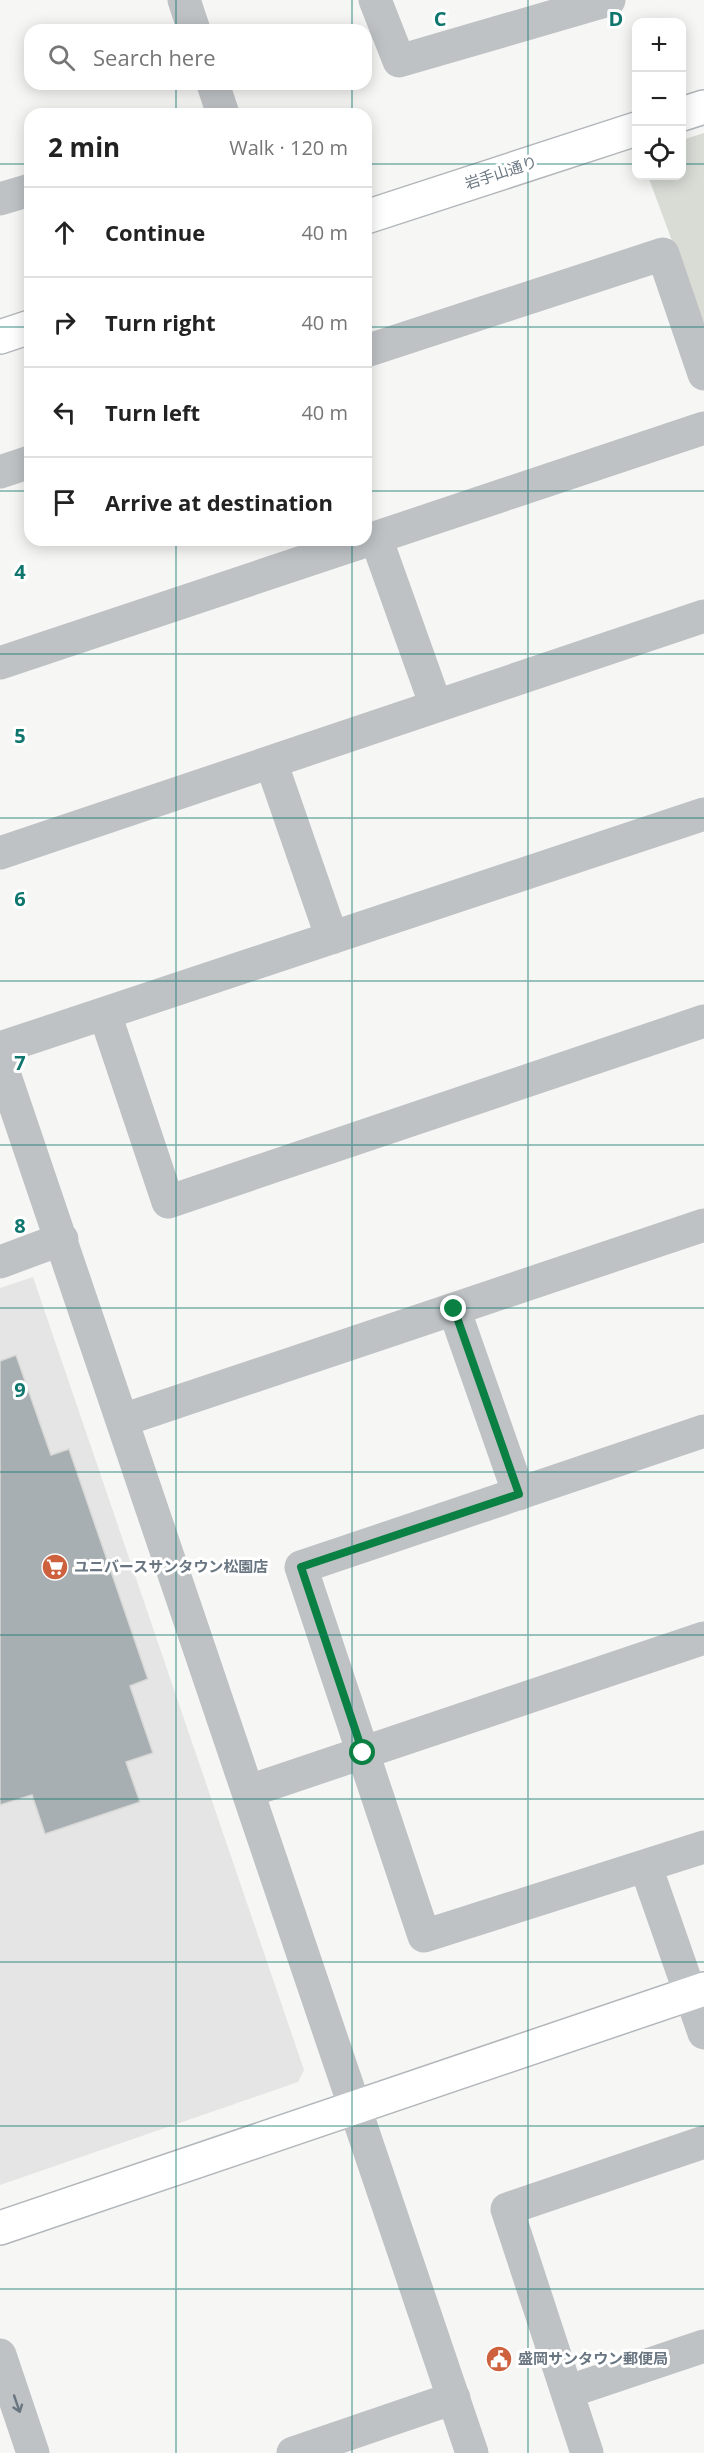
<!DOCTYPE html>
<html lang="en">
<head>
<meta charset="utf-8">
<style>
	:root { --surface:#fff; --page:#f6f6f6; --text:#222; --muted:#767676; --line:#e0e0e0 }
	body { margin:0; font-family:"Open Sans","Noto Sans JP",sans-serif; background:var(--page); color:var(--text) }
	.controls { position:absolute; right:18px; top:18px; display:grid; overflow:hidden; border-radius:12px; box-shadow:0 3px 15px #0003 }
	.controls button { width:54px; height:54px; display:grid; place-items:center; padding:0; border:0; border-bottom:2px solid var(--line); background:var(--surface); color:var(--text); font:30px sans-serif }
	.stop { position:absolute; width:18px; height:18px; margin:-14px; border:4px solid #0b8043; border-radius:50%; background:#fff }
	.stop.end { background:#0b8043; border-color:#fff; box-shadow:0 2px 6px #0008 }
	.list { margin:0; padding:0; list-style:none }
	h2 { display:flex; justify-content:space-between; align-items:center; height:78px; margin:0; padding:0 24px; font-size:26px }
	h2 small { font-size:20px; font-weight:400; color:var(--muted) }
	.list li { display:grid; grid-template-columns:39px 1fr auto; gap:18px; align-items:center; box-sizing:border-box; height:90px; padding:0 24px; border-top:2px solid var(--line) }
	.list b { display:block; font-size:22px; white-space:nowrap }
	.list em { font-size:20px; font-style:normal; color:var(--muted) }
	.icon { flex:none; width:33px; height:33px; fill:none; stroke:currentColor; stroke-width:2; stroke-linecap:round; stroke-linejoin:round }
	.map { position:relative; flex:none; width:704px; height:2453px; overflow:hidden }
	.search { position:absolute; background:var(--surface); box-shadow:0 3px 15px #0003; left:24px; top:24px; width:348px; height:66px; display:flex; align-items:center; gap:15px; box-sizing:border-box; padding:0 21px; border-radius:18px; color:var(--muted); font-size:22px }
	.panel { position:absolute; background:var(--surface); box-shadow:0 3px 15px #0003; left:24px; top:108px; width:348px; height:438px; border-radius:18px }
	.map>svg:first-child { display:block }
	.built { fill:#e4e5e4 }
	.green { fill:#d8dcd5 }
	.building { fill:#a8afb3; stroke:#d8d8d6; stroke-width:1.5 }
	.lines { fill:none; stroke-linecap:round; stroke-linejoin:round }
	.secondary-casing { stroke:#b3b7bb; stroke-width:36 }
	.street { stroke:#bec2c5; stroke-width:33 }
	.secondary { stroke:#fff; stroke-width:33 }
	.oneway { stroke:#697681 }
	.route { stroke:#0b8043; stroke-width:8 }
	.grid { fill:none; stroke:#0f766e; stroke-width:1.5; stroke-opacity:0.55 }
	.labels { text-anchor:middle; stroke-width:6; stroke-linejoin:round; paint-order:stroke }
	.street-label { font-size:15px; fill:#697681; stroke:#fff }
	.poi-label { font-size:15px; font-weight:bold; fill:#697681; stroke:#fff; text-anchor:start }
	.grid-label { font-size:20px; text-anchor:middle; font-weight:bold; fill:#0f766e; stroke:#fff; stroke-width:6; stroke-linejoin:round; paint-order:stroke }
</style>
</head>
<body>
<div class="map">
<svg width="704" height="2453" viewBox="0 0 704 2453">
	<rect width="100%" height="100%" fill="#f6f6f4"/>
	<path class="built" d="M33,1277L304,2070L298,2082L0,2185V1288Z"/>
	<path class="green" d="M704,133V327L648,176H682V140Z"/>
	<path class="building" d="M16,1355L51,1455L69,1449L148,1679L130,1686L153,1753L126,1762L140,1802L45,1834L32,1795L0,1805V1361Z"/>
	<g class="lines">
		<defs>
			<path id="secondary" d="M682,114L704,107
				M366,217L636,129
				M0,337L30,327
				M0,2228L704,1989"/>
		</defs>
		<use href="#secondary" class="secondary-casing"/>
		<path class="street" d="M184,0L194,30
			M375,0L399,61L609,0
			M213,84L223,114
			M0,199L30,190
			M366,351L663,254L704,374
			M0,472L30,462
			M376,538L436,706
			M0,663L704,428
			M271,762L332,938
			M0,853L704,616
			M105,1014L168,1202L704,1021
			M0,1048L704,814
			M0,1061L472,2453
			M0,1262L62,1239
			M454,1309L519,1494
			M123,1420L704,1225
			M704,1431L301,1567L424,1936L704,1847
			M249,1791L704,1638
			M646,1867L704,2033
			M0,2355L33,2453
			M567,2392L704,2346
			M293,2453L454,2398
			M587,2453L507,2209L704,2142"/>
		<use href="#secondary" class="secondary"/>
	</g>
	<defs><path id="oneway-shaft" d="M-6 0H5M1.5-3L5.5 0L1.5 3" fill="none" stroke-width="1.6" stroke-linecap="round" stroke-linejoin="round" transform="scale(1.5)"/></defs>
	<use class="oneway" href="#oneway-shaft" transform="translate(17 2404) rotate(71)"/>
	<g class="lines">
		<path class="route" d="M363,1753L301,1567L519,1494L454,1309"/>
	</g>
	<path class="grid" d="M176,0V30M352,0V30M528,0V2453M176,84V114M352,84V114M0,164H30M366,164H636M682,164H704M0,327H30M366,327H704M0,491H30M366,491H704M176,540V2453M352,540V2453M0,654H704M0,818H704M0,981H704M0,1145H704M0,1308H704M0,1472H704M0,1635H704M0,1799H704M0,1962H704M0,2126H704M0,2289H704"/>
	<defs>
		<symbol id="supermarket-disc" viewBox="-11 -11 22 22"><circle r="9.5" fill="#cd613d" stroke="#fff"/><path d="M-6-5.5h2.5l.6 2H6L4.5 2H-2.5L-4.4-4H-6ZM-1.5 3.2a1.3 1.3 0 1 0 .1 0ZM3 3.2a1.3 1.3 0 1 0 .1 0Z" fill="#fff"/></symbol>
		<symbol id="civic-disc" viewBox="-11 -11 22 22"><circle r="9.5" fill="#cd613d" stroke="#fff"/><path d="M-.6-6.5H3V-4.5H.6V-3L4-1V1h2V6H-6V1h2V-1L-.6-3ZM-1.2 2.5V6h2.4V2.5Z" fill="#fff"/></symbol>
	</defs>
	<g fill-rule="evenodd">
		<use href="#supermarket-disc" x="40" y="1552" width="30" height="30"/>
		<use href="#civic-disc" x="484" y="2344" width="30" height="30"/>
	</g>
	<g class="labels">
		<g class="street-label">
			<text transform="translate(501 173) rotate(-18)" y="5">岩手山通り</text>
		</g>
		<g class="poi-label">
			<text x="74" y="1572">ユニバースサンタウン松園店</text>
			<text x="518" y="2364">盛岡サンタウン郵便局</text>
		</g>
	</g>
	<g class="grid-label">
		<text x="440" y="26">C</text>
		<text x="616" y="26">D</text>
		<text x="20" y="579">4</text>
		<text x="20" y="743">5</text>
		<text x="20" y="906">6</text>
		<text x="20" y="1070">7</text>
		<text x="20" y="1233">8</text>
		<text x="20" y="1397">9</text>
	</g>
</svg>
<div class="controls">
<button>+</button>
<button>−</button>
<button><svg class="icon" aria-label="locate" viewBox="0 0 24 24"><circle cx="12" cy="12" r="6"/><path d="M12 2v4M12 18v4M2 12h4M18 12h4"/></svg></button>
</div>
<div class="stop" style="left:363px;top:1753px"></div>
<div class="stop end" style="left:454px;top:1309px"></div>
<div class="search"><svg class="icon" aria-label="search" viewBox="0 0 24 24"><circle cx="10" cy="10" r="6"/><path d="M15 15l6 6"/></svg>Search here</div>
<section class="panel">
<h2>2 min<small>Walk · 120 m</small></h2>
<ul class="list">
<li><svg class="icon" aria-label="ahead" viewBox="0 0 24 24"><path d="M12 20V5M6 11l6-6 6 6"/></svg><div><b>Continue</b></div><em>40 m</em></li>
<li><svg class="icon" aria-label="right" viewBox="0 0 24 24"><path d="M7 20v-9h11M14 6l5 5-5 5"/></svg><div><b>Turn right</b></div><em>40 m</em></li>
<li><svg class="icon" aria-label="left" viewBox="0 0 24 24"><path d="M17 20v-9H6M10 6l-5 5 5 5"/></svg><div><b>Turn left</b></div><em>40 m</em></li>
<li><svg class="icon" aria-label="arrive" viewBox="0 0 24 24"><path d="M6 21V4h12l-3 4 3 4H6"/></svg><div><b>Arrive at destination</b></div></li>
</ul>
</section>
</div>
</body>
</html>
